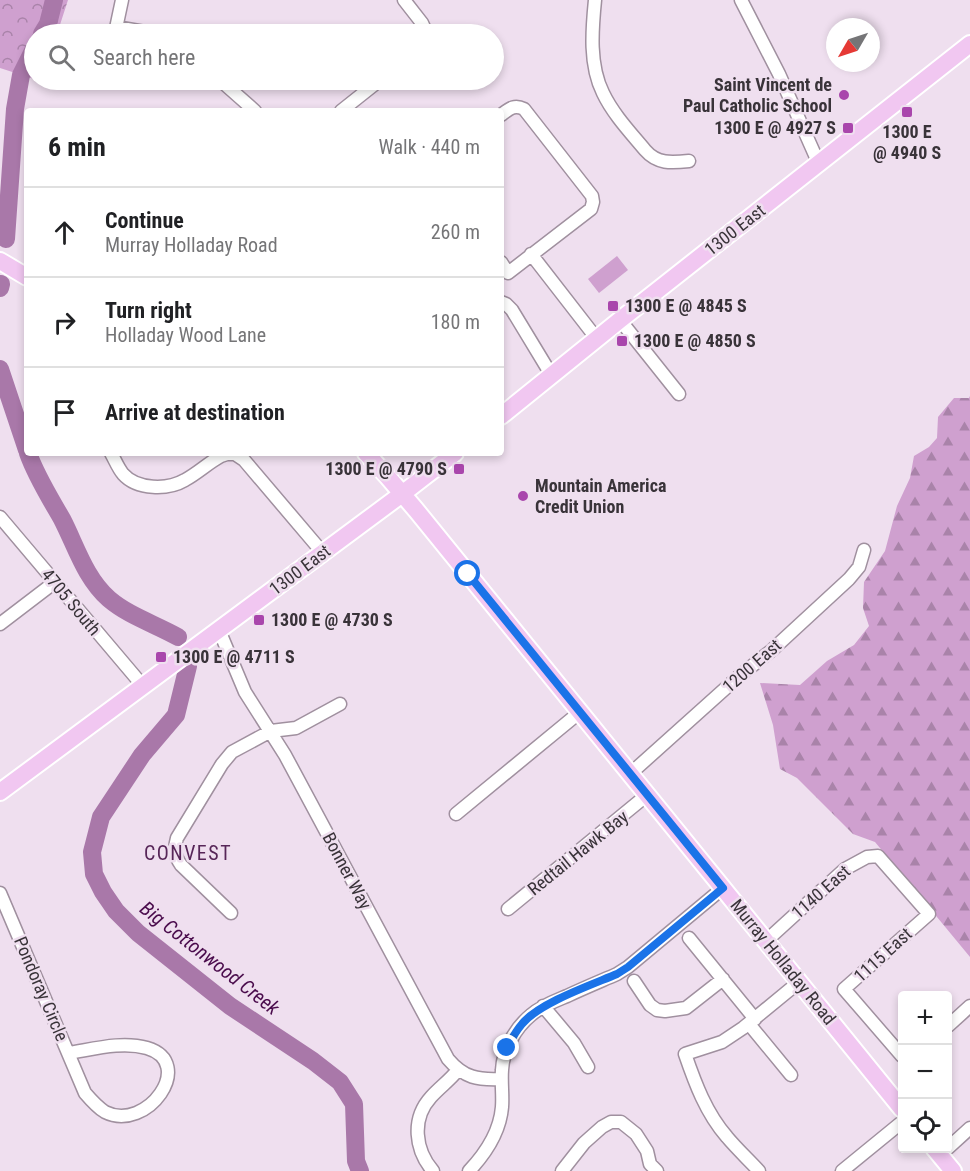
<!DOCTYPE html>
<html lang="en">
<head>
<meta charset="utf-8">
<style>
	:root { --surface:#fff; --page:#f2f2f2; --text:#202124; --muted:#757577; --line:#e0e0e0 }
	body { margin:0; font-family:"Roboto Condensed",sans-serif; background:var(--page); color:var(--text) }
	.controls { position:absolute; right:18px; bottom:18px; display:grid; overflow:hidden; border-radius:6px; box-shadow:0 3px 9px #0003 }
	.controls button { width:54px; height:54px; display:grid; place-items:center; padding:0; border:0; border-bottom:2px solid var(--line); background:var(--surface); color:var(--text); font:30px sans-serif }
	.compass { position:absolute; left:826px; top:18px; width:54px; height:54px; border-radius:50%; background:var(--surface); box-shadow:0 3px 9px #0003; rotate:231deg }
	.stop { position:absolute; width:18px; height:18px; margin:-14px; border:4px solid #1a73e8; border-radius:50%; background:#fff }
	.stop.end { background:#1a73e8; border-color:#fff; box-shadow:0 2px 6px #0008 }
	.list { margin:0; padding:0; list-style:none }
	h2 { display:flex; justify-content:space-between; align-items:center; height:78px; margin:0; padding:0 24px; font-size:26px }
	h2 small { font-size:20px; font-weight:400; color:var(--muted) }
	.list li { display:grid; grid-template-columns:39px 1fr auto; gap:18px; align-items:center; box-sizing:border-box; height:90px; padding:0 24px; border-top:2px solid var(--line) }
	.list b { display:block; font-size:22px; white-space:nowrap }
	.list p { margin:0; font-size:20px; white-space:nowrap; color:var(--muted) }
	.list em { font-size:20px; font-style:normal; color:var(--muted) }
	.icon { flex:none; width:33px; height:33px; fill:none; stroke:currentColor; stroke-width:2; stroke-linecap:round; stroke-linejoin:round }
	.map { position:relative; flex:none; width:970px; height:1171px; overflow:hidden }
	.search { position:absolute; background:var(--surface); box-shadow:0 3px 9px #0003; left:24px; top:24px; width:480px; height:66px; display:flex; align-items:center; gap:15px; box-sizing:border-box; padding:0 21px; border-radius:33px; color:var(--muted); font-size:22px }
	.panel { position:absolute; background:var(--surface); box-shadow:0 3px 9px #0003; left:24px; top:108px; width:480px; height:348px; border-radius:6px }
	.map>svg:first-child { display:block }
	.forest { fill:url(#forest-firs) }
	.park { fill:url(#park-crowns) }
	.pitch { fill:#cfa0cf }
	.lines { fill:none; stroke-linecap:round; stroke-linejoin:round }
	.river { stroke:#a978a9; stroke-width:18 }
	.minor-casing { stroke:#a0909f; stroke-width:15 }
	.major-casing { stroke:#fff; stroke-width:20 }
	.minor { stroke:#fff; stroke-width:12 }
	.major { stroke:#f1c7f1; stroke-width:16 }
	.route { stroke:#1a73e8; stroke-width:8 }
	.poi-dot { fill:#a946ac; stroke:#efdfef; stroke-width:2 }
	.labels { text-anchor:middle; stroke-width:5; stroke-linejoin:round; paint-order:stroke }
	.poi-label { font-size:18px; font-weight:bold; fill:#393339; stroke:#efdfef; text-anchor:start }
	.street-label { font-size:18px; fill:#393339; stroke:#efdfef }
	.neighbourhood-label { font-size:20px; letter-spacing:1.5px; fill:#572658; stroke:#efdfef }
	.water-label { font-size:20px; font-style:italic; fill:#4a0c4c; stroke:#efdfef }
</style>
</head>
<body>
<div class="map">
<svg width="970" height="1171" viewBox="0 0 970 1171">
	<defs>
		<pattern id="forest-firs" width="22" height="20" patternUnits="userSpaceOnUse" patternTransform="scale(1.5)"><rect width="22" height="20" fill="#cfa0cf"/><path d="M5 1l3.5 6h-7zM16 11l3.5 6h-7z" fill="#a983a9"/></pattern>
		<pattern id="park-crowns" width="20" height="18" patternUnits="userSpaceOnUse" patternTransform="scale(1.5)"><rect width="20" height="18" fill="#cfa0cf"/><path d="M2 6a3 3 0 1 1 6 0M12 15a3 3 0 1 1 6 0" fill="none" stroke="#a983a9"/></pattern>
	</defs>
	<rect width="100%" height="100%" fill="#efdfef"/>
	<path class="forest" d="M970,396V957L875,842L853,834L797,778L780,769L773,725L760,683L800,685L827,661L854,645L869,626L863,608L864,582L885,551L897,506L910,478L914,456L929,447L937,438L938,417L954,398H969Z"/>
	<path class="park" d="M0,0H68L57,34H34V79L0,68Z"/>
	<path class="pitch" d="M617,256L628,270L599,293L588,279Z"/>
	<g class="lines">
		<path class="river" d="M42,34L48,24L54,0
			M6,239L15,109L21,75L34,49
			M0,288L1,284
			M0,369L27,450
			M28,453C36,476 50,498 62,519C76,546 85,578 109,599C129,616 155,624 178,637
			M188,666L176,715L142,755L101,817L92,852L94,874L103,892L116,911L138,933L230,1006L313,1061L340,1082L354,1104L356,1161L360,1171"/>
		<defs>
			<path id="minor" d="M404,0L422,23L427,34
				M595,0C592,30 589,65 603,93C613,114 630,132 645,150C657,164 671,163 689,161
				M741,0L779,74L819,164
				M116,27L156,34
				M115,33L122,0
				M220,80L255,111
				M341,111L380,80
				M501,115C509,109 514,104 524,109L592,196L593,202L591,209L508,273L501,262
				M531,254L597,339
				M501,302L506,304L512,310L552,376
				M620,320L679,394
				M111,453C115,460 118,468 123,474C137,490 168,490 185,480C198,473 208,463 221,456L227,454H235L244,460L323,553
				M0,517L143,686
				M0,624L55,582
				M219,630L245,692L285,755L448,1059C464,1078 478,1080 501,1079
				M630,774L737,678L772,650L849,579L859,567L864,550
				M456,814L580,712
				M0,893L85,1093C91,1100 97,1107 105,1112C147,1133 197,1063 147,1048C122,1041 94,1049 69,1053
				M508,909L647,795
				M231,913L181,865C174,855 174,849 177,838L222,764L232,752L271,731L296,728L340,704
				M689,938L755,1019
				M766,941L845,869L867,857L878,856L929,914L844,989L902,1056
				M634,981L650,1005L657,1010L665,1011L686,1008L723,979
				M543,1006L574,1043L588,1067
				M749,1024L791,1075
				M948,1026L970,1006
				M948,1148L970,1128
				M433,1171C415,1150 411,1119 431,1097C440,1087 449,1081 458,1070
				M469,1171C486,1153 500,1132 502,1107C503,1095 501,1083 502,1070C503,1050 515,1028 531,1015C541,1006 555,1001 567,996C584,988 601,981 617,974L628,967L723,888
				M562,1171L584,1143L602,1127L611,1122H621L636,1134L647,1151L650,1164L657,1171
				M759,1171C749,1160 737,1149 727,1137C706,1113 695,1083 685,1054L722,1042L743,1028L799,982
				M842,1171L902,1122"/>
			<path id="major" d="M0,261L27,277
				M501,416L620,320L970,44
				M366,453L387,476L416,510L902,1109
				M0,792L402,494L455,453
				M934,1148L953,1171"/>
		</defs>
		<use href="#minor" class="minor-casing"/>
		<use href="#major" class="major-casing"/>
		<use href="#minor" class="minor"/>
		<use href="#major" class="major"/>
	</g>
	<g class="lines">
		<path class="route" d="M468,574L723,888L628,967L617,974C591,985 539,1003 522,1024C516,1031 511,1040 507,1048"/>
	</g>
	<g class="poi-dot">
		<circle cx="844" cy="95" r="6"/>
		<rect x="901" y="106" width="12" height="12" rx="3"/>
		<rect x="842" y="122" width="12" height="12" rx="3"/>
		<rect x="607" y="300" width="12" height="12" rx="3"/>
		<rect x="616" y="335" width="12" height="12" rx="3"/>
		<rect x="453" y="463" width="12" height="12" rx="3"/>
		<circle cx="523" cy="496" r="6"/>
		<rect x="253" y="614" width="12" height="12" rx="3"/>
		<rect x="155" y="651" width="12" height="12" rx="3"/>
	</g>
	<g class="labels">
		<g class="poi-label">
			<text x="832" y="91" text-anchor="end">Saint Vincent de<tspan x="832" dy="21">Paul Catholic School</tspan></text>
			<text x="836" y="134" text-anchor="end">1300 E @ 4927 S</text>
			<text x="907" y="138" text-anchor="middle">1300 E<tspan x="907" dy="21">@ 4940 S</tspan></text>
			<text x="625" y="312">1300 E @ 4845 S</text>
			<text x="634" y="347">1300 E @ 4850 S</text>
			<text x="447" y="475" text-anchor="end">1300 E @ 4790 S</text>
			<text x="535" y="492">Mountain America<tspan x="535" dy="21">Credit Union</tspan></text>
			<text x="271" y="626">1300 E @ 4730 S</text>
			<text x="173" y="663">1300 E @ 4711 S</text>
		</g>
		<g class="street-label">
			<text transform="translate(735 230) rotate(-38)" y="6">1300 East</text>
			<text transform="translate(300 570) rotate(-37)" y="6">1300 East</text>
			<text transform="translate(71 602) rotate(50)" y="6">4705 South</text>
			<text transform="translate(752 666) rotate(-41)" y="6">1200 East</text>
			<text transform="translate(578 853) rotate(-39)" y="6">Redtail Hawk Bay</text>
			<text transform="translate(347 871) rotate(62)" y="6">Bonner Way</text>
			<text transform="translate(821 892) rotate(-41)" y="6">1140 East</text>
			<text transform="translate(883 955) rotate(-42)" y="6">1115 East</text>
			<text transform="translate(783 962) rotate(51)" y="6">Murray Holladay Road</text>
			<text transform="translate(41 989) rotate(67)" y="6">Pondoray Circle</text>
		</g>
		<g class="neighbourhood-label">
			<text x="188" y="860">CONVEST</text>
		</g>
		<g class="water-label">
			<text transform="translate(210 958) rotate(38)" y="7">Big Cottonwood Creek</text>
		</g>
	</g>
</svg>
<div class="controls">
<button>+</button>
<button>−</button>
<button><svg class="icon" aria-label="locate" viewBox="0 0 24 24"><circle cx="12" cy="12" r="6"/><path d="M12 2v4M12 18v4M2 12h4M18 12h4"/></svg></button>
</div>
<svg class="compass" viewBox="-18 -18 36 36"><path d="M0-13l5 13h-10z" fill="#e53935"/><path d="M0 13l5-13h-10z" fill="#757577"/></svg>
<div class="stop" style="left:468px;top:574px"></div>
<div class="stop end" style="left:507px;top:1048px"></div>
<div class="search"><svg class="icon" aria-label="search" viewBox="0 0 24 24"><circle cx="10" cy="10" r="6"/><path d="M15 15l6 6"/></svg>Search here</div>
<section class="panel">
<h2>6 min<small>Walk · 440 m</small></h2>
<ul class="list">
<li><svg class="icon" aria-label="ahead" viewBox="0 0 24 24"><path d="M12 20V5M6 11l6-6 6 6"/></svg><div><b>Continue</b><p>Murray Holladay Road</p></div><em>260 m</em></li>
<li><svg class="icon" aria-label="right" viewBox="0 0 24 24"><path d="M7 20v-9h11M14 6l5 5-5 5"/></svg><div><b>Turn right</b><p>Holladay Wood Lane</p></div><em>180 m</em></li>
<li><svg class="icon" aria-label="arrive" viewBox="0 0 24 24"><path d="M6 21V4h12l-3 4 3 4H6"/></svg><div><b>Arrive at destination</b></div></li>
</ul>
</section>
</div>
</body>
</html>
